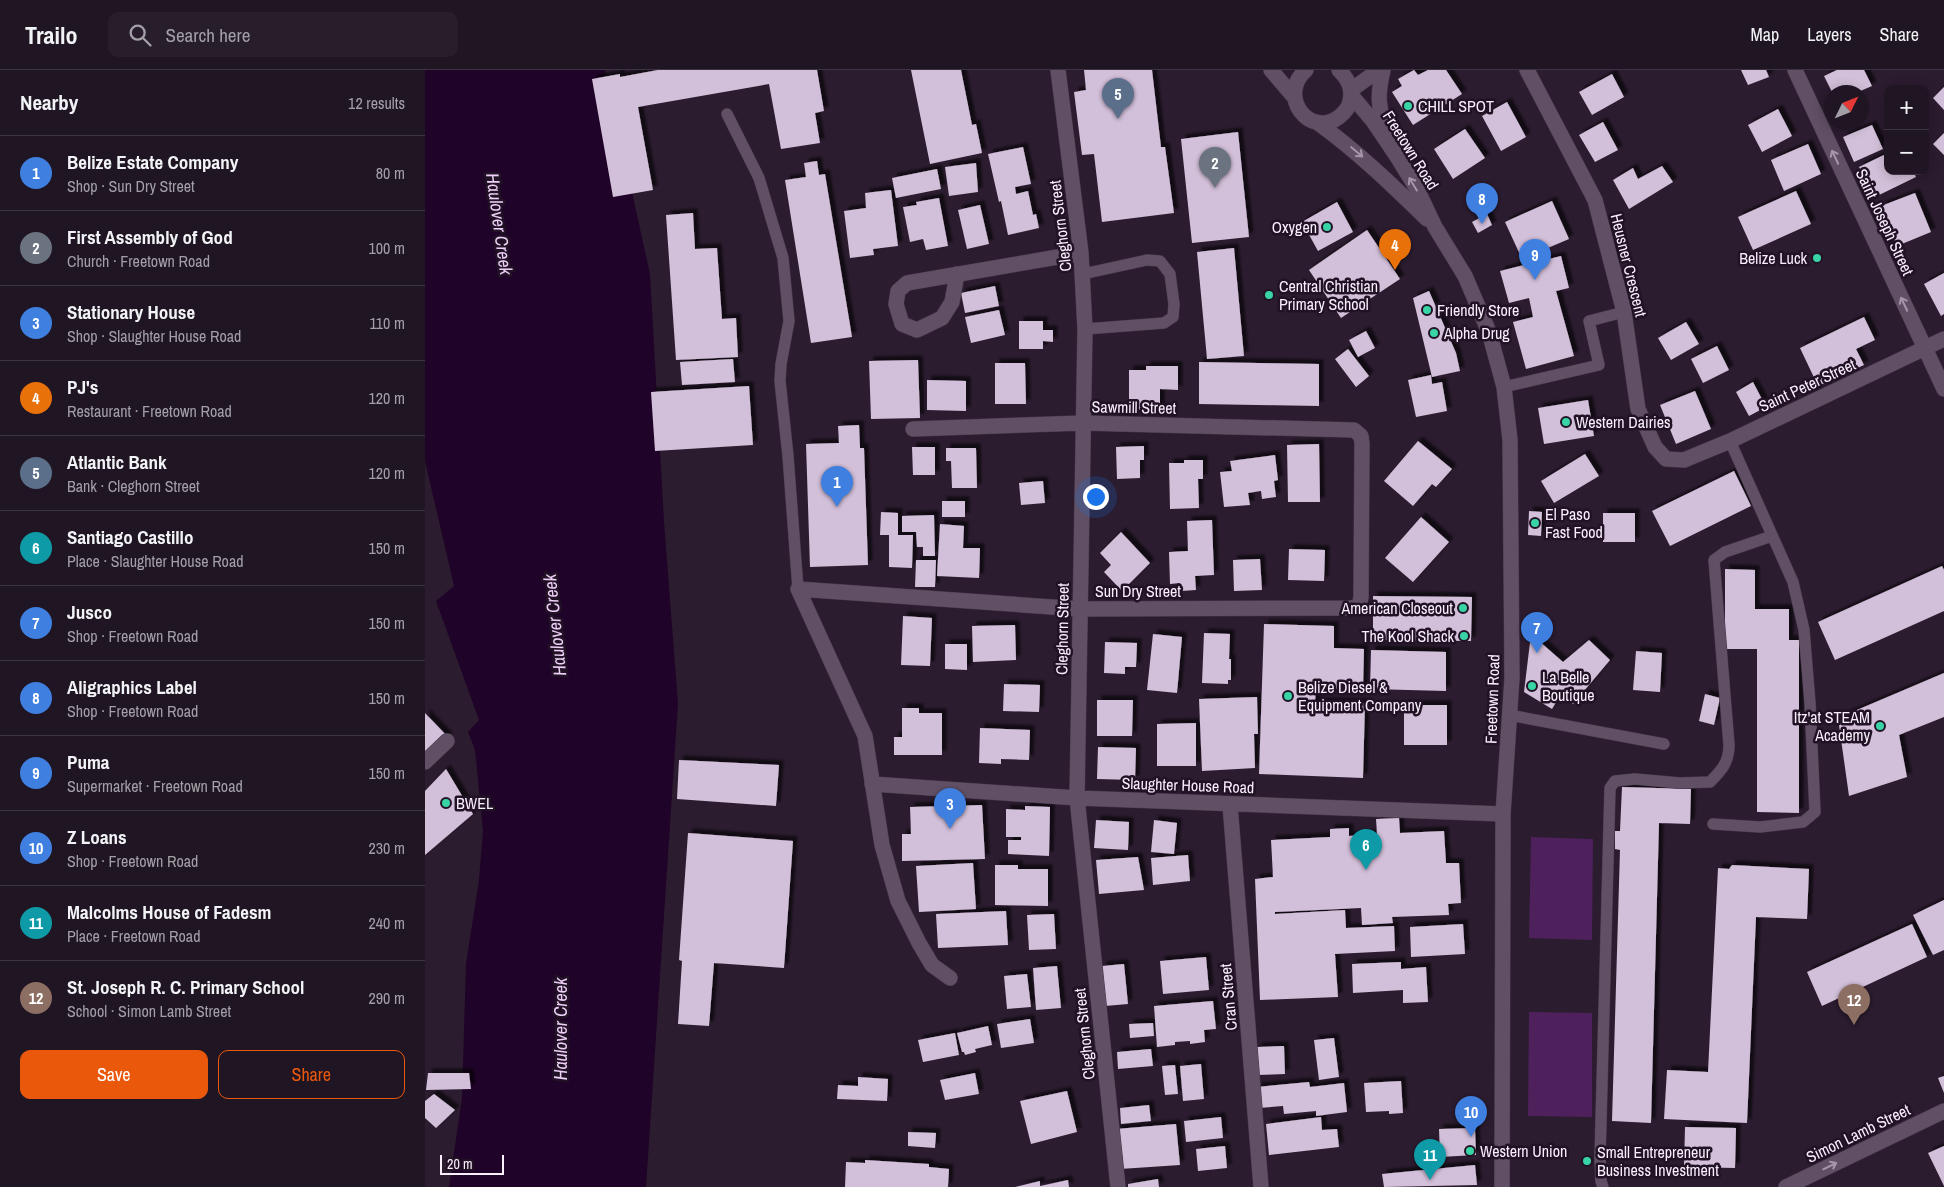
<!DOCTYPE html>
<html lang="en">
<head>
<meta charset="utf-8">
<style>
	:root { --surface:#201523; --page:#281e2b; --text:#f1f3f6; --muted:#a29fa6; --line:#3d3441; --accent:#ea580c }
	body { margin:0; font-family:"Archivo Narrow",sans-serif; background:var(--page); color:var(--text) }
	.controls { position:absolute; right:15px; top:15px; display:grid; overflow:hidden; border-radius:10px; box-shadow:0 2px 12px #0003 }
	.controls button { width:45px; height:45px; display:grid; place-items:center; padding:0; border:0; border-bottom:1px solid var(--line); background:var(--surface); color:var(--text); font:25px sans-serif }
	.compass { position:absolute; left:1399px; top:15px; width:45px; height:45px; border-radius:50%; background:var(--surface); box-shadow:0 2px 12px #0003; rotate:47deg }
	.scale { position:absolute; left:15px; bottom:12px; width:64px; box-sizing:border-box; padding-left:5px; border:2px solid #f9effd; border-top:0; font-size:14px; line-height:18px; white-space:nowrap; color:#f9effd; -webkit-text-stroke:4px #211225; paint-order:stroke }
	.you { position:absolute; left:670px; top:426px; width:18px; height:18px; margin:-12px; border:4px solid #fff; border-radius:50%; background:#1a73e8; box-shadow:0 0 0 8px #1a73e833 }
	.badge { display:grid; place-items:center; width:32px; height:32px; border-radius:50%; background:var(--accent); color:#fff; font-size:16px; font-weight:700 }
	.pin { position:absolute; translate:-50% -41px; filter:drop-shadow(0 1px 2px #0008) }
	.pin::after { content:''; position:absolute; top:26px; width:18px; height:15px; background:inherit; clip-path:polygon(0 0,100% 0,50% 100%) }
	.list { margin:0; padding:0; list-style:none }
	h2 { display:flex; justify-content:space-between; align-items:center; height:65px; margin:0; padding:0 20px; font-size:21px }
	h2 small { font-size:16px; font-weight:400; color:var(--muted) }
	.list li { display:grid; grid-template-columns:32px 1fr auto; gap:15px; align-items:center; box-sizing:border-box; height:75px; padding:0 20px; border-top:1px solid var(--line) }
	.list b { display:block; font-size:19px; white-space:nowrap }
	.list p { margin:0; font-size:16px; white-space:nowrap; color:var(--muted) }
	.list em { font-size:16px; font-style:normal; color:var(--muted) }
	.actions { display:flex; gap:10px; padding:15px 20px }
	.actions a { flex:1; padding:11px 0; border:1px solid var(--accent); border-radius:10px; text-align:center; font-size:18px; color:var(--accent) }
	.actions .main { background:var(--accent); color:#fff }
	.icon { flex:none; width:28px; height:28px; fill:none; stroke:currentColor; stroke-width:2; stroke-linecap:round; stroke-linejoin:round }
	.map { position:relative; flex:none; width:1519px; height:1117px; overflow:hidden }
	header { display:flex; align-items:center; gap:30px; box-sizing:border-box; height:70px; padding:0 25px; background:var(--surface); border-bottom:1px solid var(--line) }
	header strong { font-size:24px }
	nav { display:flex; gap:28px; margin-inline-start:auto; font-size:18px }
	.search { width:350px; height:45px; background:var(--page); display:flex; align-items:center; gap:12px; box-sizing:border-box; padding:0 18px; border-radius:10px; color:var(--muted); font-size:19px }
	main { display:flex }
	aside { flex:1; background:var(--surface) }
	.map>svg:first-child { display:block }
	.green { fill:#4e215c }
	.water { fill:#200328 }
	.building { fill:#d2bfd9; filter:url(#shadow) }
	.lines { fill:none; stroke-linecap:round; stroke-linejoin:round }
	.lane-casing { stroke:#46394a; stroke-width:12 }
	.street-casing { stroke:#46394a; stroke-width:16 }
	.secondary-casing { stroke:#46394a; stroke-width:16 }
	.lane { stroke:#604f65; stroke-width:11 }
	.street { stroke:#604f65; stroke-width:15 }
	.secondary { stroke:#604f65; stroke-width:15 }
	.oneway { stroke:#a597a9 }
	.poi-dot { fill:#39d4a5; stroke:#211225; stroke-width:2 }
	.labels { text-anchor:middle; stroke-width:5; stroke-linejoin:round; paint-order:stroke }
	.poi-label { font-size:16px; fill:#f9effd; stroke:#211225; text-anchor:start }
	.street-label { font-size:16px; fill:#f9effd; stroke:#211225 }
	.water-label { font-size:18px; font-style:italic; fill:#edcff7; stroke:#211225 }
</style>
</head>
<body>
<header>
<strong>Trailo</strong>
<div class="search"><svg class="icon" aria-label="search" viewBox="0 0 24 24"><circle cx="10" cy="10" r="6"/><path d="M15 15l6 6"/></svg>Search here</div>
<nav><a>Map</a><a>Layers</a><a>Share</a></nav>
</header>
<main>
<aside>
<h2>Nearby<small>12 results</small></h2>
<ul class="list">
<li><span class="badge" style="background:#3f7fe0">1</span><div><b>Belize Estate Company</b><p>Shop · Sun Dry Street</p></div><em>80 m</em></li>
<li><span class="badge" style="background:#6b7280">2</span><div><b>First Assembly of God</b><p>Church · Freetown Road</p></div><em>100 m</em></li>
<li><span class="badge" style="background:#3f7fe0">3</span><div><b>Stationary House</b><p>Shop · Slaughter House Road</p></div><em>110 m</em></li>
<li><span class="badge" style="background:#e8710a">4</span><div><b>PJ's</b><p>Restaurant · Freetown Road</p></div><em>120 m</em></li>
<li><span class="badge" style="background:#5c6f8a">5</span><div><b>Atlantic Bank</b><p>Bank · Cleghorn Street</p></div><em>120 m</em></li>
<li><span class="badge" style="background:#0f9aa8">6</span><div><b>Santiago Castillo</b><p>Place · Slaughter House Road</p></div><em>150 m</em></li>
<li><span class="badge" style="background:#3f7fe0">7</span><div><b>Jusco</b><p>Shop · Freetown Road</p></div><em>150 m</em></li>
<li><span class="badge" style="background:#3f7fe0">8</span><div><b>Aligraphics Label</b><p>Shop · Freetown Road</p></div><em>150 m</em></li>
<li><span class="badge" style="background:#3f7fe0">9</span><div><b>Puma</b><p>Supermarket · Freetown Road</p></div><em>150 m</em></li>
<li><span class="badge" style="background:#3f7fe0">10</span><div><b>Z Loans</b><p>Shop · Freetown Road</p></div><em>230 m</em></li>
<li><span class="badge" style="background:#0f9aa8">11</span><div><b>Malcolms House of Fadesm</b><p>Place · Freetown Road</p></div><em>240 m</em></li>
<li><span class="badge" style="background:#8d6e63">12</span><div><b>St. Joseph R. C. Primary School</b><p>School · Simon Lamb Street</p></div><em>290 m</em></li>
</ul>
<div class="actions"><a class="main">Save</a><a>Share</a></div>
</aside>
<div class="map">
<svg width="1519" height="1117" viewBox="0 0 1519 1117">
	<defs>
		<filter id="shadow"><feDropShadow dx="4.5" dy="-4.5" stdDeviation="1" flood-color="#0009"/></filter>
	</defs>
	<rect width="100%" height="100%" fill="#2b1c2f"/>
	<path class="green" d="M1106,767L1168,769L1167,870L1104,868Z
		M1104,942L1167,943V1047L1103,1046Z"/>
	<path class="water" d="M0,0H180L225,204L239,451L253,634L221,1117H24L37,1028L41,894L54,810L58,761L50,680L43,662L54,650L11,531L29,516L0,391Z"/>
	<path class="building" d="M233,0H392L399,41L390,43L395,73L356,79L344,14L213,37L228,120L188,127L167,9L195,4V7Z
		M486,0H536L547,55L551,54L557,83L505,94Z
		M659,0H727L736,77H740L749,143L677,152L669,84L657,85L649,22L661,20Z
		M989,0L993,5L1003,0H1021L1037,24L988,55L967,22L977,16L973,9Z
		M1316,0H1341L1344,7L1323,15Z
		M1412,0H1439L1447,16L1433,22H1407L1399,6Z
		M1187,4L1199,27L1167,45L1154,22Z
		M1519,17V40L1508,28Z
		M1082,32L1101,67L1076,81L1057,46Z
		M1353,39L1367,66L1337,82L1323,55Z
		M1178,52L1193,80L1170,92L1154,65Z
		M1447,55L1458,79L1429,92L1418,67Z
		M1040,59L1060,88L1028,109L1009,79Z
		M813,62L824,167L767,173L756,69Z
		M1519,63V85L1508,74Z
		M1383,74L1396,104L1359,121L1346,90Z
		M598,77L606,114L590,117L591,124L603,121L608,145L611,144L614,158L583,165L576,131L574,132L563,84Z
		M1463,83V101H1488L1491,107L1450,127L1434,97Z
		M392,91L394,105L400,104L427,267L386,273L360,110L381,107L379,93Z
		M551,93L553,122L524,126L520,97Z
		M1237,96L1248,112L1204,139L1188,110L1208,98L1213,109Z
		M512,99L516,119L471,128L467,108Z
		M466,120L473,176L448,179L449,185L425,188L419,141L441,138L440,123Z
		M1371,121L1386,154L1328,180L1313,147Z
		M1490,123L1506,162L1472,176L1456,136Z
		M514,128L523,176L501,180L498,169L485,172L478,137L492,135L491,132Z
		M1127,131L1144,169L1097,189L1080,152Z
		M912,132L928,162L893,181L877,152Z
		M555,135L564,174L542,179L533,140Z
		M268,143L270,179L292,178L297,249L311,248L313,287L251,290L241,145Z
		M1062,144L1067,155L1053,163L1047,152Z
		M942,160L975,209L916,248L884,200Z
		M809,178L819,286L782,289L772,182Z
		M1136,186L1144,218L1131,221L1149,286L1101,299L1088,252L1108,247L1104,228L1084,233L1075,201Z
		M1519,203V244L1516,246L1499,214Z
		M570,216L574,236L540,243L536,223Z
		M1004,221L1031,283L1035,301L1007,307L988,228Z
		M574,240L580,265L546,273L540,247Z
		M1439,247L1450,270L1431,279L1439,295L1393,316L1375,278Z
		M594,251H618V260H628V272L618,271V279H594Z
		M1261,252L1274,274L1246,290L1233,268Z
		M941,261L950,278L933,287L924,270Z
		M1292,276L1304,300L1278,313L1266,289Z
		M923,279L944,306L931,317L910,289Z
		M308,289L310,312L257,315L255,292Z
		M493,290L495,348L446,349L444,291Z
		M774,292L894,294V336L774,334Z
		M570,293H600L601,334H570Z
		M721,296H753V320L735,319V340H704V300H721Z
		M1006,305L1007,314L1017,312L1022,341L991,347L983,310Z
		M502,310L541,311V341L502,340Z
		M1328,312L1341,337L1324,346L1311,322Z
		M324,316L328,375L230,381L226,322Z
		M1270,321L1286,359L1251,374L1235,335Z
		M1163,330L1169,366L1119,374L1113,338Z
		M434,355L435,378H439L443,495L385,497L381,374L414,373L413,356Z
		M993,371L1027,399L1011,417L1007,414L988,436L959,411Z
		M894,374L895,432H863L862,375Z
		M719,376V390H715V408L692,409L691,377Z
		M487,377H510V405H488Z
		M521,378H551L552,418H527L526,391H521Z
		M1160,384L1174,406L1129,433L1116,411Z
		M850,385L853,410L849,411L851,427L837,429L836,421L823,423L825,435L799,437L795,402L807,401L805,391Z
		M759,390H778V409H773L774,438L745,439L744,393H759Z
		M1309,401L1326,436L1245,476L1227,441Z
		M618,411L620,433L596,435L594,413Z
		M517,431H540V447H517Z
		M1104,441L1117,442L1116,466L1103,465Z
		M456,442L473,443V465H488L487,498L464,497V465H455Z
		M1178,443H1210V472H1178Z
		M509,445L510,486H498V477H492L491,462H477V446Z
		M996,447L1024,472L988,512L960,488Z
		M787,450L789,505L770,506L771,520L756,521L755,513L745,514L744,482L763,481L762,451Z
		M515,454L539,456L538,478H555L554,508L512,506Z
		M696,462L725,493L697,521L679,502L686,495L675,483Z
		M864,479L900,480L899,511L863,510Z
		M835,489L837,520L809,521L808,490Z
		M491,490H511L510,517H490Z
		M1517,496L1519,500V541L1410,590L1393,552Z
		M1300,499L1330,500V539H1364V570H1374V743L1332,742V579H1300Z
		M948,526L1047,527L1046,571L948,570Z
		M478,546L507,548L505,596L476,595Z
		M839,554L909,556V578L939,579L938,620L891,618L890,632L940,633L938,708L834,704Z
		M590,555L591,590L548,592L547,556Z
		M779,563L805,564L804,589H806V610H803V614L777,613Z
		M728,564L757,567L752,623L722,620Z
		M1106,564L1138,592L1164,570L1185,590L1148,634L1136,624L1127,639L1099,622Z
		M680,572L712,573L711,597H700V604L679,603Z
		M520,574H542V600L520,599Z
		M946,580L1021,582V621L945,619Z
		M1211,581L1237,583L1235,622L1208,620Z
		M1519,603V647L1474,665L1482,707L1424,726L1413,648Z
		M579,614L615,615L614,642L578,641Z
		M1280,624L1295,628L1289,655L1274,651Z
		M832,627L833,664H829L830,698L777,701L774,629Z
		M672,630H708L707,666H672Z
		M979,635H1022V675H979Z
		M477,638H494V643H517V685H469V667H477Z
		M0,643L23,667L0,684Z
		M771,653V696H732V654Z
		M555,658L605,660L604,690L576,689V694L554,693Z
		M673,677L711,678L710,710L672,709Z
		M254,690L354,695L351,736L252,729Z
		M21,699L48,744L0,785V721Z
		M1197,717L1266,719L1265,754L1234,753L1226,1053L1187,1051L1195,780L1190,779V761H1195Z
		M557,735L560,789L477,791V764H486L485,737Z
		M600,736L625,737L624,786L583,784V770H596V767H581V739L600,740Z
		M974,748L975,763L1019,761L1021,793H1034L1036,833L1023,834L1024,845L967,847L968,853L937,855L936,838L850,842V844L920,840L921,858L969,856L970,881L910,884L913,927L835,930L830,809L848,807L846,770L905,767V759L924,758V766L952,764L951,749Z
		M671,750L704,752L703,780L669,778Z
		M729,750L752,753L749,784L726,782Z
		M263,763L368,771L359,898L289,893L284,956L253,954L257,891L254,890Z
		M763,785L765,811L728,815L726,788Z
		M713,787L719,820L674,824L671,790Z
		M548,793L551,839L494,842L491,796Z
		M570,795H593V799H623V836L570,835Z
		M1307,795L1384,799L1382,849L1331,847L1322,1053L1239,1049L1242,1000L1283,1002L1293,798L1304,799Z
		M1519,830V880L1508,885L1488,845Z
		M581,841L583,875L513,878L511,844Z
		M629,844L631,879L604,880L602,845Z
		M1038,854L1040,884L986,887L985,857Z
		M1487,854L1502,887L1397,936L1382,902Z
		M781,887L784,920L738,924L735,891Z
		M976,892V899L1001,897L1003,932L978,933V920L928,923L927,894Z
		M699,894L703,934L680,936L677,896Z
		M632,896L636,938L611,940L608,898Z
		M602,904L606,937L582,939L579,906Z
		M788,931L791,959L779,960L780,972L765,974V971L750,972V975L732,977L729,936Z
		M605,949L609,973L576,978L572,954Z
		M728,953L729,966L705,968L704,954Z
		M563,956L567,975L550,979L551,982L540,985L539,982H537L532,963Z
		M530,963L534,985L498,992L493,970Z
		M909,968L914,1007L894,1010L889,970Z
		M859,976L860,1004L833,1005L832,977Z
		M726,979L728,996L693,999L692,982Z
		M776,994L779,1029L758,1031L755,996Z
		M750,995L753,1024L740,1025L737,996Z
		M3,1003H44L46,1019L1,1020Z
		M550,1003L554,1024L520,1030L515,1010Z
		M1519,1006V1023L1513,1008Z
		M433,1007L463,1009L462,1031L412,1029L413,1015L433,1016Z
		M976,1011L978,1043L964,1044V1041L941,1042L939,1013Z
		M884,1012L885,1017L919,1013L922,1042L891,1046V1041L859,1044L858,1036L834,1038L832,1017Z
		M642,1021L652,1062L606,1074L595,1031Z
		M9,1024L30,1040L11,1058L0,1048V1031Z
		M724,1035L726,1051L696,1054L695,1038Z
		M796,1047L798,1068L761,1072L759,1051Z
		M896,1047L897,1060L912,1059L914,1077L844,1085L841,1054Z
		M751,1054L755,1095L695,1099L691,1059Z
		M1260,1057L1311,1058L1310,1098L1259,1097Z
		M1050,1058L1051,1085L1015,1087L1014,1059Z
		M483,1062L511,1063L510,1078L483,1076Z
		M800,1076L802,1098L773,1101L771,1079Z
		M1519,1076V1116L1503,1083Z
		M440,1090L504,1094V1097L524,1099L523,1117H420L421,1092L440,1093Z
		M1050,1095L1052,1115L959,1117L957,1104Z
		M733,1109L734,1117H703V1114Z
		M643,1110L644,1117H590L615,1111V1116Z"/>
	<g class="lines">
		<defs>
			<path id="lane" d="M302,44L334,108L358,188L364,251L356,294L355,311L363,386L373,519
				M658,204L722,190L735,191L745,204L749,234L748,247L739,253L660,259
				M1079,317L1174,295L1164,251L1199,242
				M1084,645L1239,674
				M1288,754L1335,757L1378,752L1390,742L1385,633L1379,560L1368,512L1305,371
				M1178,1117L1176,1111L1175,1088L1185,718L1190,711L1210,709L1255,713L1285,712C1297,700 1304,692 1304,675L1289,490L1300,482L1347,466"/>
			<path id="street" d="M633,0L656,183L660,259L652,728L693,1117
				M1102,0L1170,130L1199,242L1213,339L1230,377L1241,389L1259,390L1305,371L1519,269
				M1370,0L1519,319
				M532,204L527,232L517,248L492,260L477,254L471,234L473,221L482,213L656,183
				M488,359L658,353L929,360L936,366L937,374L936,527L934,537L925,538L655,539L373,519L440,666L457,775L473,831L494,873L507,895L525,908
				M0,692L22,671
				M447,714L652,728L1078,744
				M805,735L836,1117
				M1361,1117L1519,1041"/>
			<path id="secondary" d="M846,0L869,27
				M881,0C852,25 884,69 914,47C919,43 924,38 925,31C928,18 923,9 914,0
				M958,0C952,26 953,37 962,62
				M926,20L954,0
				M926,25L948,51L971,85L992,119L1010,157L1040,206L1064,262L1079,317L1085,370L1087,608L1078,744L1077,1117
				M893,53C933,82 967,115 1002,149"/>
		</defs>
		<use href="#lane" class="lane-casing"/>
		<use href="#street" class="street-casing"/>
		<use href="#secondary" class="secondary-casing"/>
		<use href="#lane" class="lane"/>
		<use href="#street" class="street"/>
		<use href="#secondary" class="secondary"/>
	</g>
	<defs><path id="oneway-shaft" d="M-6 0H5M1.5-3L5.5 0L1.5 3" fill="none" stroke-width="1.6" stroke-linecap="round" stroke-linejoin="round" transform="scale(1.25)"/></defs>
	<g class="oneway">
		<use href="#oneway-shaft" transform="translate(932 82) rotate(40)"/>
		<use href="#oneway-shaft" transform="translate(1410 87) rotate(-115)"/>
		<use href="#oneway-shaft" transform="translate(988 114) rotate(-121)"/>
		<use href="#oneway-shaft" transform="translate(1479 234) rotate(-115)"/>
		<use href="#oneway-shaft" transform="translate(1405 1096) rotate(-26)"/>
	</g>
	<g class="poi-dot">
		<circle cx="983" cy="36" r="5"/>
		<circle cx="902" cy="157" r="5"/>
		<circle cx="1392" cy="188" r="5"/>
		<circle cx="844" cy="225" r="5"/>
		<circle cx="1002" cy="240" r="5"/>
		<circle cx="1009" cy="263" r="5"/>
		<circle cx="1141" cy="352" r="5"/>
		<circle cx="1110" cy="453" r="5"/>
		<circle cx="1038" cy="538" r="5"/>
		<circle cx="1039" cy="566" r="5"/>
		<circle cx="1107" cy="616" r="5"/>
		<circle cx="863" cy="626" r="5"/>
		<circle cx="1455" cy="656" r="5"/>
		<circle cx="21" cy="733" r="5"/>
		<circle cx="1045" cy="1081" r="5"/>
		<circle cx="1162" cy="1091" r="5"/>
	</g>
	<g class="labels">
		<g class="poi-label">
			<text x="993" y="42">CHILL SPOT</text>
			<text x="892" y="163" text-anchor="end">Oxygen</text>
			<text x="1382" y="194" text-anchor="end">Belize Luck</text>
			<text x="854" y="222">Central Christian<tspan x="854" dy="18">Primary School</tspan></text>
			<text x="1012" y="246">Friendly Store</text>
			<text x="1019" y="269">Alpha Drug</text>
			<text x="1151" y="358">Western Dairies</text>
			<text x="1120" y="450">El Paso<tspan x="1120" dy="18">Fast Food</tspan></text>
			<text x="1028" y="544" text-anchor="end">American Closeout</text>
			<text x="1029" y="572" text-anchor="end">The Kool Shack</text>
			<text x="1117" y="613">La Belle<tspan x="1117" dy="18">Boutique</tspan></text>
			<text x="873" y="623">Belize Diesel &amp;<tspan x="873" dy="18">Equipment Company</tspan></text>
			<text x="1445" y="653" text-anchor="end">Itz'at STEAM<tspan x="1445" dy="18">Academy</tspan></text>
			<text x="31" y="739">BWEL</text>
			<text x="1055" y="1087">Western Union</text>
			<text x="1172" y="1088">Small Entrepreneur<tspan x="1172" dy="18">Business Investment</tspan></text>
		</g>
		<g class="street-label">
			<text transform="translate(986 80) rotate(58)" y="6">Freetown Road</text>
			<text transform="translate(1460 152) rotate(65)" y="6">Saint Joseph Street</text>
			<text transform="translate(635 156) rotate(-97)" y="6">Cleghorn Street</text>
			<text transform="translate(1204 195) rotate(76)" y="6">Heusner Crescent</text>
			<text transform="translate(1382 315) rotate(-25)" y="6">Saint Peter Street</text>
			<text transform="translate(709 337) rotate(1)" y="6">Sawmill Street</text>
			<text x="713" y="527">Sun Dry Street</text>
			<text transform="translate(637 559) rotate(-89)" y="6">Cleghorn Street</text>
			<text transform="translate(1067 629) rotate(-88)" y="6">Freetown Road</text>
			<text transform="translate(763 715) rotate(2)" y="6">Slaughter House Road</text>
			<text transform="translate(803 927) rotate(-95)" y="6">Cran Street</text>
			<text transform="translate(659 964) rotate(-96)" y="6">Cleghorn Street</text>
			<text transform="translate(1433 1063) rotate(-26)" y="6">Simon Lamb Street</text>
		</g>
		<g class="water-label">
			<text transform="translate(74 154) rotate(82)" y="6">Haulover Creek</text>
			<text transform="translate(130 555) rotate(-96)" y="6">Haulover Creek</text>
			<text transform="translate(136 959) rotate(-90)" y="6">Haulover Creek</text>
		</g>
	</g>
</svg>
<div class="controls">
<button>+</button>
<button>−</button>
</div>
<svg class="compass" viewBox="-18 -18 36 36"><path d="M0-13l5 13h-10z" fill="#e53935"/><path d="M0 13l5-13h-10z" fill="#a29fa6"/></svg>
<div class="scale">20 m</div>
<div class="you"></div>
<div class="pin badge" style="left:412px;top:437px;background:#3f7fe0">1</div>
<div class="pin badge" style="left:790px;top:118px;background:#6b7280">2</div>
<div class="pin badge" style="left:525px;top:759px;background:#3f7fe0">3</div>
<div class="pin badge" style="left:970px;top:200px;background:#e8710a">4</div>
<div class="pin badge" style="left:693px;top:49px;background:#5c6f8a">5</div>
<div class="pin badge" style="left:941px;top:800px;background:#0f9aa8">6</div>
<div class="pin badge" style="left:1112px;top:583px;background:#3f7fe0">7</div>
<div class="pin badge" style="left:1057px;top:154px;background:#3f7fe0">8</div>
<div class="pin badge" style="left:1110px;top:210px;background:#3f7fe0">9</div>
<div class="pin badge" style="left:1046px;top:1067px;background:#3f7fe0">10</div>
<div class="pin badge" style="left:1005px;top:1110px;background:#0f9aa8">11</div>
<div class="pin badge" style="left:1429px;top:955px;background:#8d6e63">12</div>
</div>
</main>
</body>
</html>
